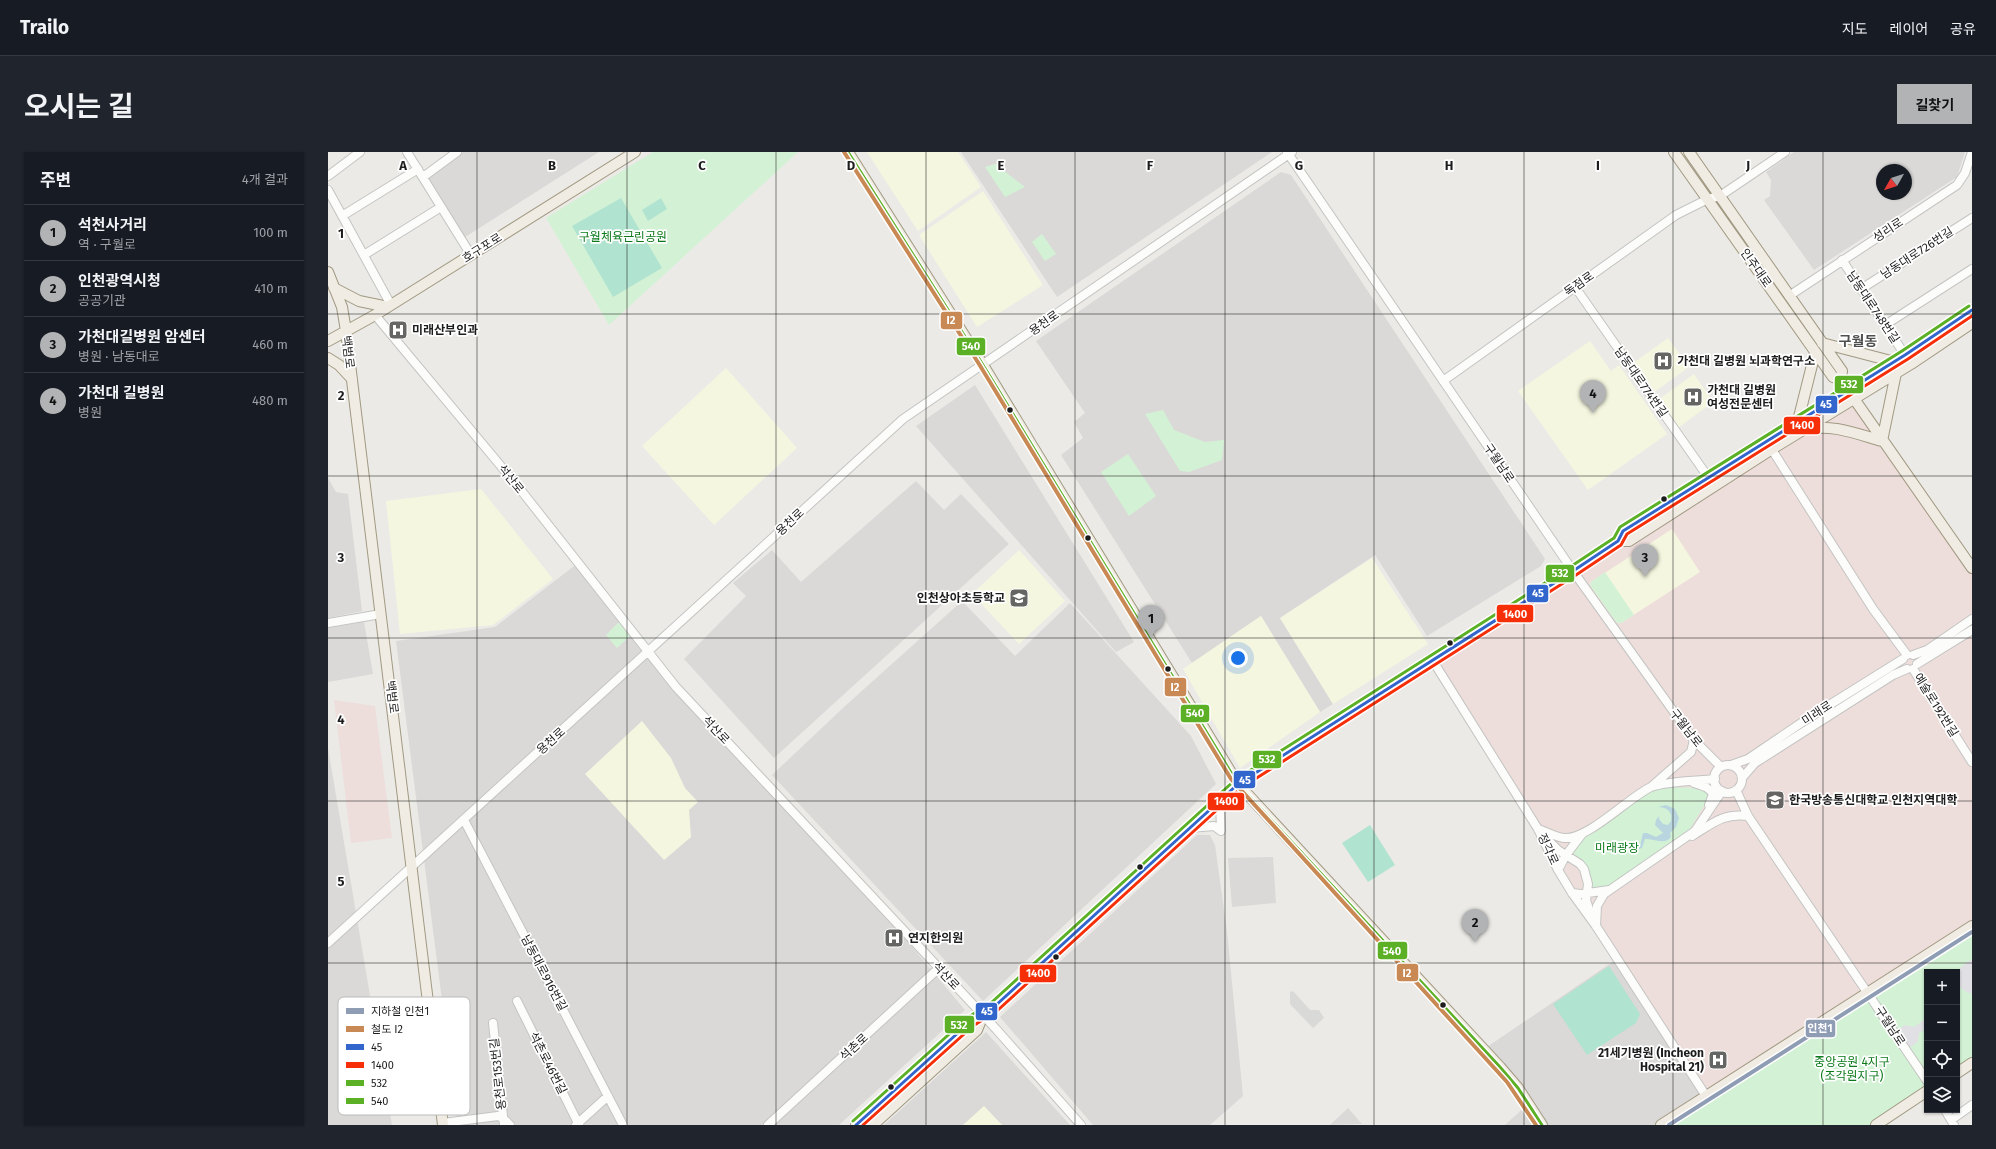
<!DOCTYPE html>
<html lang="ko">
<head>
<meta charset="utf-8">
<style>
	:root { --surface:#171b24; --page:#20242c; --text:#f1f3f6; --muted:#9ea1a6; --line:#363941; --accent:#b2b3b4 }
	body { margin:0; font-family:"Fira Sans","Noto Sans KR",sans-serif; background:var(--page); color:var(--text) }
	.controls { position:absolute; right:12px; bottom:12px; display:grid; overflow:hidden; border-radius:0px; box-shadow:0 1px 3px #0004 }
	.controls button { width:36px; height:36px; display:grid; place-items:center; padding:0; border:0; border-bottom:1px solid var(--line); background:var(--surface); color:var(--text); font:20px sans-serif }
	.compass { position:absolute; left:1548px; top:12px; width:36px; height:36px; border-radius:50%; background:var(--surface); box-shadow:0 1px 3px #0004; rotate:231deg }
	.you { position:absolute; left:910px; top:506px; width:14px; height:14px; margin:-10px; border:3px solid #fff; border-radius:50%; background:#1a73e8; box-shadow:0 0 0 6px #1a73e833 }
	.badge { display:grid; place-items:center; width:26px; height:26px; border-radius:50%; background:var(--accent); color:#111; font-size:13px; font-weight:700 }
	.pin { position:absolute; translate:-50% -33px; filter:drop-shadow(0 1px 2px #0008) }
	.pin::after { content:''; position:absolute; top:21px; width:14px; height:12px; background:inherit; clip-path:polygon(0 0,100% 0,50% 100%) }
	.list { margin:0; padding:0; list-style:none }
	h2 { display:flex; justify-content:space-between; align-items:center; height:52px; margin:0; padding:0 16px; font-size:17px }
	h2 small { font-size:13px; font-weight:400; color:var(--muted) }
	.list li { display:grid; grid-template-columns:26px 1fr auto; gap:12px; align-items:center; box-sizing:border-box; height:56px; padding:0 16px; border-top:1px solid var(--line) }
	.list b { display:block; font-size:15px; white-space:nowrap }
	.list p { margin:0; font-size:13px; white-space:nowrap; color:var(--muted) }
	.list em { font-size:13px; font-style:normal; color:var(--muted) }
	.icon { flex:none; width:22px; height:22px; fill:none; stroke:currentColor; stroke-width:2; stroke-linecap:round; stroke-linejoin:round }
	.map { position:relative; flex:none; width:1644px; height:973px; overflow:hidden; border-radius:0px }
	header { display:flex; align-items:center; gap:24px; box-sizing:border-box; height:56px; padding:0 20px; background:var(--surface); border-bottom:1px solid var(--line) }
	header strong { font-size:19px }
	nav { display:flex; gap:22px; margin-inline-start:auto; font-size:14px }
	.intro { display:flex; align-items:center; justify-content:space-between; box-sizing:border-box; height:96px; padding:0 24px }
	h1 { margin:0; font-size:28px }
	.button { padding:10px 18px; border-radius:0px; background:var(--accent); color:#111; font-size:14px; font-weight:700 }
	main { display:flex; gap:24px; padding:0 24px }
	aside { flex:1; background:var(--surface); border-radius:0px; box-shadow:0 1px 3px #0004 }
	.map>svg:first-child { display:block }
	.residential { fill:#dad9d7; fill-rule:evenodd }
	.commercial { fill:#eddedb }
	.education { fill:#f5f6e0 }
	.religious { fill:#d9d9d7 }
	.park { fill:#d3f2d5 }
	.pitch { fill:#b1e3d1 }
	.plaza { fill:#e1e0e5 }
	.water { fill:#b9d5df }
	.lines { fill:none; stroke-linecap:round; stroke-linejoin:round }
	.minor-casing { stroke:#c4c4c2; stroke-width:10 }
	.major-casing { stroke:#a19982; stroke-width:12 }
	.minor { stroke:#fcfcfb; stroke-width:8 }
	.major { stroke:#f0ece3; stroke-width:10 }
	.bus-1-casing { stroke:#fff; stroke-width:6 }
	.bus-2-casing { stroke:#fff; stroke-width:6 }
	.bus-3-casing { stroke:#fff; stroke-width:6 }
	.bus-4-casing { stroke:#fff; stroke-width:6 }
	.bus-1 { stroke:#36c; stroke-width:3 }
	.bus-2 { stroke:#f72f08; stroke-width:3 }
	.bus-3 { stroke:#5bb025; stroke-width:3 }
	.bus-4 { stroke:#5bb025; stroke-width:3 }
	.rail-1-casing { stroke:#fff; stroke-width:7 }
	.rail-1 { stroke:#c98954; stroke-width:4 }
	.metro-1-casing { stroke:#fff; stroke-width:7 }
	.metro-1 { stroke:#8e9cb4; stroke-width:4 }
	.grid { fill:none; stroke:#1d1d1d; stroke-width:1; stroke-opacity:0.55 }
	.bus-dot { fill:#1d1d1d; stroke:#fff; stroke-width:1.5 }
	.labels { text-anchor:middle; stroke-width:3.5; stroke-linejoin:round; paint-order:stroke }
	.street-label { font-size:12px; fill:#1d1d1d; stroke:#fff }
	.park-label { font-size:12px; fill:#0c7a1b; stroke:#fff }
	.poi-label { font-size:12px; font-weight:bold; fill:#1d1d1d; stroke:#fff; text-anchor:start }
	.quarter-label { font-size:14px; font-weight:bold; fill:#505050; stroke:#fff }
	.key { fill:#fff; stroke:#bbb; stroke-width:1 }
	.key-label { font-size:11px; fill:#1d1d1d }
	.grid-label { font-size:13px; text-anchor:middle; font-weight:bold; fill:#1d1d1d; stroke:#fff; stroke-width:3.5; stroke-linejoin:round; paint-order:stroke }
	.line-badge { stroke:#fff; stroke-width:1.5 }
	.badge-label { font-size:11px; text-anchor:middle; font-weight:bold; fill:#fff }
</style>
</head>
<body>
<header>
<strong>Trailo</strong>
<nav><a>지도</a><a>레이어</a><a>공유</a></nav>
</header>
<div class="intro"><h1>오시는 길</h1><a class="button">길찾기</a></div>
<main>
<aside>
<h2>주변<small>4개 결과</small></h2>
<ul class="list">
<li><span class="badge">1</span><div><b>석천사거리</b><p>역 · 구월로</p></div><em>100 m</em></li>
<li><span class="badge">2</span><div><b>인천광역시청</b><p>공공기관</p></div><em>410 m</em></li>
<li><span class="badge">3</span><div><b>가천대길병원 암센터</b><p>병원 · 남동대로</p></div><em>460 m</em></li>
<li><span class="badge">4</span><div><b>가천대 길병원</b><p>병원</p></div><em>480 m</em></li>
</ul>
</aside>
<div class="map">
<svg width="1644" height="973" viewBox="0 0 1644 973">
	<rect width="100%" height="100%" fill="#ebeae6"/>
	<path class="residential" d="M129,0H271L134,87L95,25Z
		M633,0H944L729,145Z
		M1466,0H1637L1629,25L1486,118L1436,48L1442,44L1443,28L1438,20ZM1554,18H1578V42H1554Z
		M953,20L963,23L1217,407L1213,414L1099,484L1047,403L952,466L1005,552L992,560L933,464L864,511L733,303L755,286L746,270L757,261L708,189Z
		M647,233L806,490L788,500L588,274Z
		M0,326L8,340L20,342L34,459L0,466Z
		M588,329L616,358L633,342L681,392L446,606L356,507L418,444L405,431L444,398L473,430Z
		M250,411L348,535L522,721L637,858L511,973H130L68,489L167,475Z
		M634,449L687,504L742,451L863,584L888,632L655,849L444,623L516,555Z
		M36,470L45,522L0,530V476Z
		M0,596L64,973H0Z
		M869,683H882L887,693L899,779L915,944L882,973H765L672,865Z
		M945,705L948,751L904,755L900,706Z
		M1289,807L1378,944L1333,973H1177L1200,952L1156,897Z
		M658,880L742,973H556Z
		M1020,956L1034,972L1002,973Z"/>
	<path class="commercial" d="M1526,247L1644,417V774L1378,944L1268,774L1105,509Z
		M6,548L47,554L64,686L23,691Z"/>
	<path class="education" d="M539,0H630L653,35L590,79Z
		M655,39L715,133L649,175L591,83Z
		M1340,186L1361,215L1325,241L1304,212Z
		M1262,189L1283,219L1291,213L1339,282L1260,338L1190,239Z
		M398,216L469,296L386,373L314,294Z
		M1366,222L1385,250L1350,276L1330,248Z
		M153,337L225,427L165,473L72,482L58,349Z
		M1344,377L1372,420L1293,471H1289L1262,433L1263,430Z
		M691,398L737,449L691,492L644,442Z
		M1044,406L1100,492L1005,552L952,466Z
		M933,464L992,560L912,616L855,517Z
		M314,569L343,606L357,636L370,650L361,658L363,685L336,708L257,622Z
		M656,954L674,973H635Z"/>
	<path class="religious" d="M965,839L982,858H991L996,866L985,876L962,852V840Z"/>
	<path class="park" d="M325,0H470L281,173L218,66Z
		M667,12L697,35L677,45L657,15Z
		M714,82L728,102L717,109L704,90Z
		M835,258L846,278L877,290L896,288L894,308L861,320L852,319L817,262Z
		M800,302L828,344L801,364L773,320Z
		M1277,420L1306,463L1293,471H1289L1262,433L1263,430Z
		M291,470L302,484L289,496L278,483Z
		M1323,635L1375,636L1379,640L1381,645L1356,687L1283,737L1258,742L1256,717L1238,703L1256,680Z
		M1644,774V907L1629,916V820H1599V929L1594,942L1548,973H1333Z"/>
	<path class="pitch" d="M293,46L334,116L285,145L244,74Z
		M333,46L339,57L320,69L314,58Z
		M1042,673L1067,713L1040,730L1014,691Z
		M1281,814L1312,862L1308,871L1259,903L1225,852Z"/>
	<path class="plaza" d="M1644,807V842L1637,839L1632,835L1630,825L1633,815Z
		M1596,868L1599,876L1591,881L1590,890L1578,898L1566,880L1577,873L1586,875Z"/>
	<path class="water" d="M1338,653L1347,657L1351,666L1348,675L1342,681L1343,685C1336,694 1327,686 1317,687L1314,696L1308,698L1307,695L1312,694L1315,681H1319L1328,685L1335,681L1327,673L1328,668L1331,664V667L1335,672L1340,673L1343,669C1345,660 1339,655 1330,655Z"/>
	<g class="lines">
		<defs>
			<path id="minor" d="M79,0L143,103
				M959,0L1245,419L1366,588L1393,615
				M0,24L32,0
				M95,25L129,0
				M0,38L63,153
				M14,64L90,17
				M36,103L113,55
				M1514,108L1577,203
				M1247,135L1380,325
				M1533,137L1644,66
				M1461,144L1629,33L1637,21L1644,0
				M47,163L192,337L348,535L668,877L753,973
				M1557,173L1644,117
				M1115,229L1348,63L1380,47L1392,44L1457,0
				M1441,293L1545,457L1579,503
				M0,471L53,462
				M1585,503L1599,498L1644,467
				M1105,509L1210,677L1230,718L1244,741L1268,774L1378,944
				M1589,512L1644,478
				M1585,517L1644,610
				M1403,613L1420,607L1482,565L1575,507
				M1386 627a14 14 0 1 1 28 0a14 14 0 1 1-28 0Z
				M1414,626L1427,611L1565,523L1579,517
				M1366,631C1374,634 1380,634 1385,642L1381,653
				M1323,635L1363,600L1366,588
				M1408,638L1420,664L1599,929
				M136,668L295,973
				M862,676L886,674L893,679L892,648
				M1210,677C1219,680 1227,685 1236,686C1260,688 1301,645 1323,635C1338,629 1369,629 1387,627
				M1364,684C1385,671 1395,661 1420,664
				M1217,685L1230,698L1252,712L1256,717L1260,732L1258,748L1263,763
				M1230,718L1238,703L1254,682
				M1244,741L1253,742L1281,738
				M1268,774L1269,754L1276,742L1367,679L1394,639
				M0,791L575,267L964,0
				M189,849L251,973
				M165,871L176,973
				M1617,958L1626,973
				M1623,968L1644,953
				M115,971L170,964L175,966L182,973
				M248,973L280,944
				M440,973L611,816"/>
			<path id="major" d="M520,0L655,213L910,632L1172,915L1190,936L1214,973
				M1346,0L1505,225L1513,228L1644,416
				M1361,0L1514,219L1513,228
				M0,120L14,155L18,179L115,973
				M6,136L31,149L60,155
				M0,189L47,163L307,0
				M1494,191L1567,210
				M0,206L11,213L24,227
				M1470,269L1487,201
				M1479,277C1505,272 1529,282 1554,289L1568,221
				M1290,389H1301L1444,297L1583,212L1644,171
				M1629,921L1644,911
				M528,973L642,870L655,863L667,854L910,632L1245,419L1290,389L1295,379L1577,203L1644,158
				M545,973L649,878L655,863
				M1333,973L1644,774
				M1548,973L1599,939"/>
		</defs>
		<use href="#minor" class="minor-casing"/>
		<use href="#major" class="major-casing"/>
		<use href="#minor" class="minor"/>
		<use href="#major" class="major"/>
		<defs>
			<path id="bus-1" d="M528,973L642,870L667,854L910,632L1245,419L1290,389L1295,379L1577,203L1644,158"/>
			<path id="bus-2" d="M535,973L645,874L670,858L913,636L1248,423L1293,393L1299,382L1580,207L1644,164"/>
			<path id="bus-3" d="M525,969L639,866L664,850L907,628L1242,415L1286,386L1292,375L1574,199L1641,154"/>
			<path id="bus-4" d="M520,0L655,213L910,632L1172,915L1190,936L1214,973"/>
		</defs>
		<use href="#bus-1" class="bus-1-casing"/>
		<use href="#bus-2" class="bus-2-casing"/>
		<use href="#bus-3" class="bus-3-casing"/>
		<use href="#bus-4" class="bus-4-casing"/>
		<use href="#bus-1" class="bus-1"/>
		<use href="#bus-2" class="bus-2"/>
		<use href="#bus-3" class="bus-3"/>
		<use href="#bus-4" class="bus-4"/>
		<defs>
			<path id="rail-1" d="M516,0L651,212L903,627L1179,930L1208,973"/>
		</defs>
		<use href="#rail-1" class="rail-1-casing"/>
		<use href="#rail-1" class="rail-1"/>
		<defs>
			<path id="metro-1" d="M1341,973L1644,780"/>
		</defs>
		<use href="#metro-1" class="metro-1-casing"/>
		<use href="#metro-1" class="metro-1"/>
	</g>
	<path class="grid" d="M149,0V973M299,0V973M448,0V973M598,0V973M747,0V973M897,0V973M1046,0V973M1196,0V973M1345,0V973M1495,0V973M0,162H1644M0,324H1644M0,486H1644M0,649H1644M0,811H1644"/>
	<defs>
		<symbol id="hospital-square" viewBox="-11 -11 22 22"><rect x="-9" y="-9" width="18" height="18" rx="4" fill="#656563" stroke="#fff"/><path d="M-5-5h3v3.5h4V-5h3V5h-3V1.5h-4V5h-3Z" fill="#fff"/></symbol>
		<symbol id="school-square" viewBox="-11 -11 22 22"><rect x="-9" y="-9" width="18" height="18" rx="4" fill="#656563" stroke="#fff"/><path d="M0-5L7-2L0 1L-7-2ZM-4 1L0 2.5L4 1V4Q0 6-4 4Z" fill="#fff"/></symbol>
		<symbol id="university-square" viewBox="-11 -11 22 22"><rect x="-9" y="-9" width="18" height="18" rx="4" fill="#656563" stroke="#fff"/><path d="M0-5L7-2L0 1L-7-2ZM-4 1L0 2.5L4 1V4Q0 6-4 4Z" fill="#fff"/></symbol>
	</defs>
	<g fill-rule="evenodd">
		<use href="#hospital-square" x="59" y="167" width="22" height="22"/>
		<use href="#hospital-square" x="1324" y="198" width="22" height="22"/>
		<use href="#hospital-square" x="1354" y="234" width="22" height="22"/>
		<use href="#school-square" x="680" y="435" width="22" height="22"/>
		<use href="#university-square" x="1436" y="637" width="22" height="22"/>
		<use href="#hospital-square" x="555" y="775" width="22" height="22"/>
		<use href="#hospital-square" x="1379" y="897" width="22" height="22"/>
	</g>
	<g class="bus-dot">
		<circle cx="682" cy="258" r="3.5"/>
		<circle cx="1336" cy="347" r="3.5"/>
		<circle cx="760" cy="386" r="3.5"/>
		<circle cx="1122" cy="491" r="3.5"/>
		<circle cx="840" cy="517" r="3.5"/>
		<circle cx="812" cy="715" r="3.5"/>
		<circle cx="728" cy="805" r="3.5"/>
		<circle cx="1115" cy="853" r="3.5"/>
		<circle cx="563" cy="935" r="3.5"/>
	</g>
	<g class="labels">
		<g class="street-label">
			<text transform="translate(1560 78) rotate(-33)" y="4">성리로</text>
			<text transform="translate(154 96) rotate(-32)" y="4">호구포로</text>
			<text transform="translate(1589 101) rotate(-33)" y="4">남동대로726번길</text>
			<text transform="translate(1428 116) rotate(55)" y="4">인주대로</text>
			<text transform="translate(1251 132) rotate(-35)" y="4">독점로</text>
			<text transform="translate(1545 155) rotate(56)" y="4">남동대로748번길</text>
			<text transform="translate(716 171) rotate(-35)" y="4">용천로</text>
			<text transform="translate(20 200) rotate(83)" y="4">백범로</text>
			<text transform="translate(1313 230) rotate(55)" y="4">남동대로774번길</text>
			<text transform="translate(1171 311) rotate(56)" y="4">구월남로</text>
			<text transform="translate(183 327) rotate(51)" y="4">석산로</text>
			<text transform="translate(462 370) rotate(-43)" y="4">용천로</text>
			<text transform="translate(64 545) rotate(83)" y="4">백범로</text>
			<text transform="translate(1608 553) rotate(58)" y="4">예술로192번길</text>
			<text transform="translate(1489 561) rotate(-33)" y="4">미래로</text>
			<text transform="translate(1358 576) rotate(52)" y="4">구월남로</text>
			<text transform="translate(388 578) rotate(47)" y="4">석산로</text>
			<text transform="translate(223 589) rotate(-42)" y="4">용천로</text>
			<text transform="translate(1220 697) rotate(65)" y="4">정각로</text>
			<text transform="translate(216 821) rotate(62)" y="4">남동대로916번길</text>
			<text transform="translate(618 824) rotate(47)" y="4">석산로</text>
			<text transform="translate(1562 874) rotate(57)" y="4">구월남로</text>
			<text transform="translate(526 895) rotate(-43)" y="4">석촌로</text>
			<text transform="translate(220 911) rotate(63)" y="4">석촌로46번길</text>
			<text transform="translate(170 922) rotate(-96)" y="4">용천로153번길</text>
		</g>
		<g class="park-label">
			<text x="295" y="89">구월체육근린공원</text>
			<text x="1289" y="700">미래광장</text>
			<text x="1524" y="914">중앙공원 4지구<tspan x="1524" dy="14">(조각원지구)</tspan></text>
		</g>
		<g class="poi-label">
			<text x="84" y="182">미래산부인과</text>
			<text x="1349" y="213">가천대 길병원 뇌과학연구소</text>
			<text x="1379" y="242">가천대 길병원<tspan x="1379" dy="14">여성전문센터</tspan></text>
			<text x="677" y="450" text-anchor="end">인천상아초등학교</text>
			<text x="1461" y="652">한국방송통신대학교 인천지역대학</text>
			<text x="580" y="790">연지한의원</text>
			<text x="1376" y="905" text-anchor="end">21세기병원 (Incheon<tspan x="1376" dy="14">Hospital 21)</tspan></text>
		</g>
		<g class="quarter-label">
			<text x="1530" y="194">구월동</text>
		</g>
	</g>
	<rect x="10" y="845" width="132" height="118" rx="6" class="key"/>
	<rect x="18" y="856" width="18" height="6" fill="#8e9cb4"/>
	<rect x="18" y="874" width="18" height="6" fill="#c98954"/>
	<rect x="18" y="892" width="18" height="6" fill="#36c"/>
	<rect x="18" y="910" width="18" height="6" fill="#f72f08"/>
	<rect x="18" y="928" width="18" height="6" fill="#5bb025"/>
	<rect x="18" y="946" width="18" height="6" fill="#5bb025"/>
	<g class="key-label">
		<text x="43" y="863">지하철 인천1</text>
		<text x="43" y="881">철도 I2</text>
		<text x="43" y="899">45</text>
		<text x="43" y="917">1400</text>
		<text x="43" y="935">532</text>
		<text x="43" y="953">540</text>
	</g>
	<g class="grid-label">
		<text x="75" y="18">A</text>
		<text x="224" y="18">B</text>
		<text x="374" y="18">C</text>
		<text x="523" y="18">D</text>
		<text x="673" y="18">E</text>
		<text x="822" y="18">F</text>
		<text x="971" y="18">G</text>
		<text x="1121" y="18">H</text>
		<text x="1270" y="18">I</text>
		<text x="1420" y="18">J</text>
		<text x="13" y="86">1</text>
		<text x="13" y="248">2</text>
		<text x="13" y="410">3</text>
		<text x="13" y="572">4</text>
		<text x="13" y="734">5</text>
	</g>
	<g class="line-badge">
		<rect x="612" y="159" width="23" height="19" rx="4" fill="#c98954"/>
		<rect x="628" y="185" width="30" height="19" rx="4" fill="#5bb025"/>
		<rect x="1506" y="223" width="30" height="19" rx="4" fill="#5bb025"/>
		<rect x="1487" y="243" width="23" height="19" rx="4" fill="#36c"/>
		<rect x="1455" y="264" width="38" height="19" rx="4" fill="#f72f08"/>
		<rect x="1217" y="412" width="30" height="19" rx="4" fill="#5bb025"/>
		<rect x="1198" y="432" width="23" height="19" rx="4" fill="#36c"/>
		<rect x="1168" y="452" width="38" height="19" rx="4" fill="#f72f08"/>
		<rect x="836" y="525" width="23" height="20" rx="4" fill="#c98954"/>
		<rect x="852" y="552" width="30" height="19" rx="4" fill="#5bb025"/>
		<rect x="924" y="598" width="30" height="19" rx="4" fill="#5bb025"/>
		<rect x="905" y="618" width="23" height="19" rx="4" fill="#36c"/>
		<rect x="879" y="640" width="38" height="19" rx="4" fill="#f72f08"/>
		<rect x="1049" y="789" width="31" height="19" rx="4" fill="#5bb025"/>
		<rect x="1068" y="811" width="23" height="19" rx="4" fill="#c98954"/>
		<rect x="691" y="812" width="38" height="19" rx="4" fill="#f72f08"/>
		<rect x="647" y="850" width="23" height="19" rx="4" fill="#36c"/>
		<rect x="616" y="863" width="31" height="19" rx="4" fill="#5bb025"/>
		<rect x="1477" y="867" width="31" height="19" rx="4" fill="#8e9cb4"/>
	</g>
	<g class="badge-label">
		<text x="623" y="172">I2</text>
		<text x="643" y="198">540</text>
		<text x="1521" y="236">532</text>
		<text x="1498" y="256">45</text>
		<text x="1474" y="277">1400</text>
		<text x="1232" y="425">532</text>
		<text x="1210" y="445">45</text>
		<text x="1187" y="466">1400</text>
		<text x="847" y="539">I2</text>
		<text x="867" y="565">540</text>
		<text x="939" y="611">532</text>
		<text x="917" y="632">45</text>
		<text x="898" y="653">1400</text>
		<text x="1064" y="803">540</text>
		<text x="1079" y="825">I2</text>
		<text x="710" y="825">1400</text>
		<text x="659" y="863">45</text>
		<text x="631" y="877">532</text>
		<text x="1492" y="880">인천1</text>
	</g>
</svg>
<div class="controls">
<button>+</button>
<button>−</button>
<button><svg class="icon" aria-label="locate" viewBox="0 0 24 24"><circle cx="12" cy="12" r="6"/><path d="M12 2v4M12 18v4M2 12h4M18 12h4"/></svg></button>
<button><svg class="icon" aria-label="layers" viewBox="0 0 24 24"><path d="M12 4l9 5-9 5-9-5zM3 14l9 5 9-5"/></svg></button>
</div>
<svg class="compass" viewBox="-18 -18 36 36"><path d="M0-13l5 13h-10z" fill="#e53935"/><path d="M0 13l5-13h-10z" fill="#9ea1a6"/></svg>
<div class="you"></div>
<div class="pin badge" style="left:823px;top:486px">1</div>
<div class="pin badge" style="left:1147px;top:790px">2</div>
<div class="pin badge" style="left:1317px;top:425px">3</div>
<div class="pin badge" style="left:1265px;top:261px">4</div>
</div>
</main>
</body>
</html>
